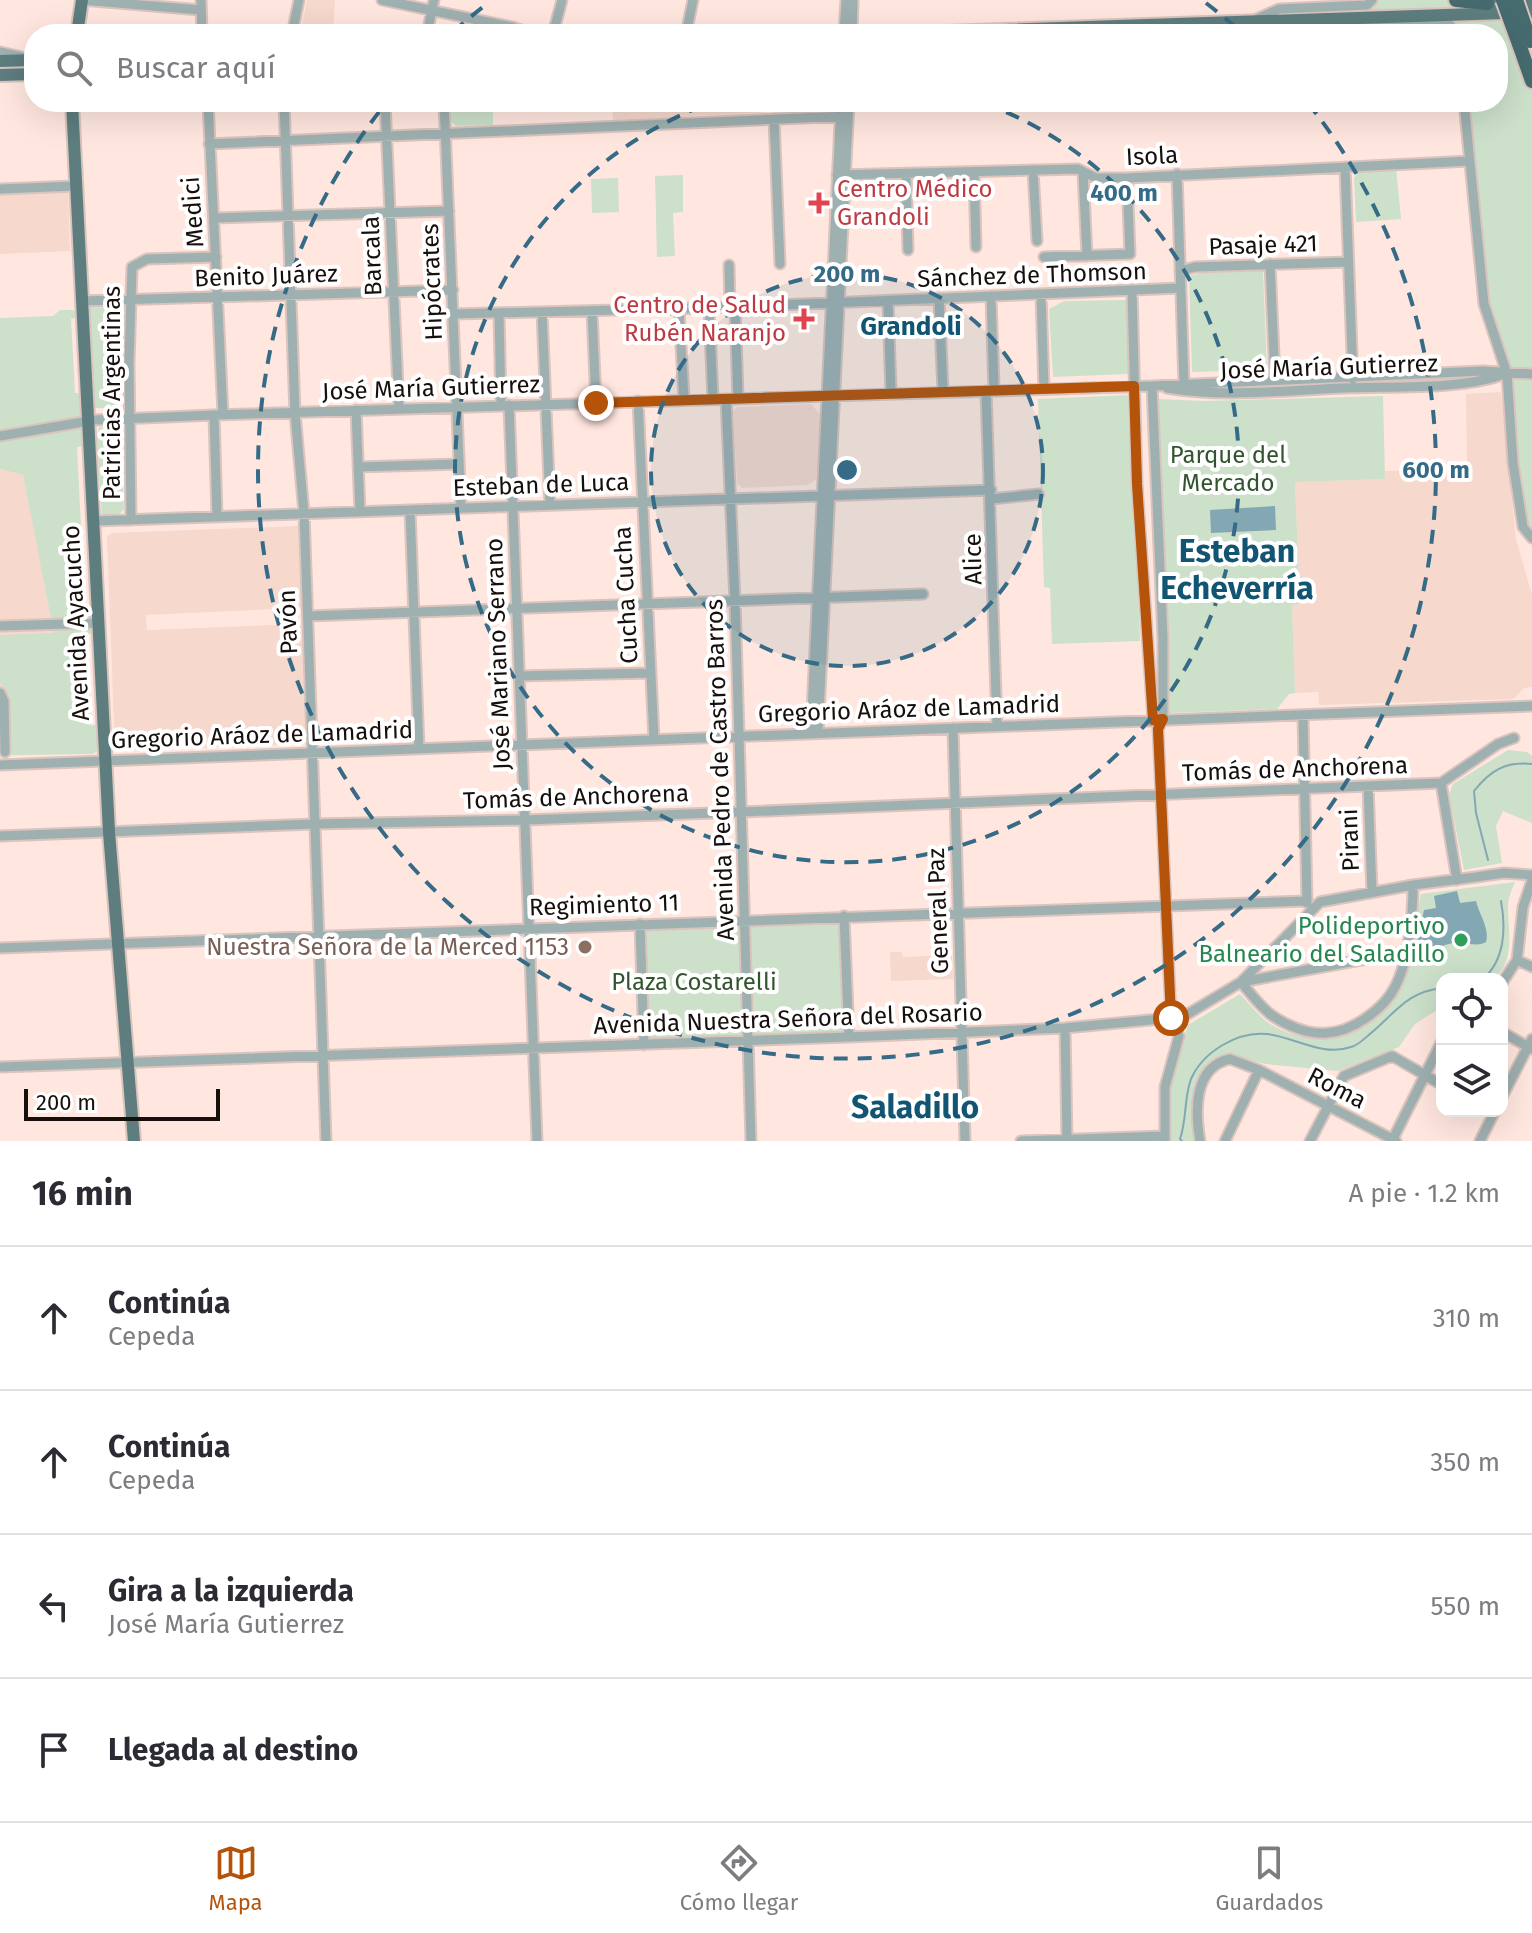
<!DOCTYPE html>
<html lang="es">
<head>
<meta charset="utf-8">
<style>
	:root { --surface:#fff; --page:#f2f2f3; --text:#2b2b33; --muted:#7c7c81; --line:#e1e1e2; --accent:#b45309 }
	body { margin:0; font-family:"Fira Sans",sans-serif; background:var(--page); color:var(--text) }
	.controls { position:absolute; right:24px; bottom:24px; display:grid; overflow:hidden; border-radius:16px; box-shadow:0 8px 32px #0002 }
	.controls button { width:72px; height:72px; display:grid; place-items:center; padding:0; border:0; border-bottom:2px solid var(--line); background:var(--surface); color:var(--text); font:40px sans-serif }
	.scale { position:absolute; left:24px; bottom:20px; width:196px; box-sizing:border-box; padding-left:8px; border:4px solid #160f0c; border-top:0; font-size:22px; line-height:28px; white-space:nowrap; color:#160f0c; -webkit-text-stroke:6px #fff; paint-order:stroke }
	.stop { position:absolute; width:24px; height:24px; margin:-18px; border:6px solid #b45309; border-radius:50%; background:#fff }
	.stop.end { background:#b45309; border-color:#fff; box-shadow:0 2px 8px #0008 }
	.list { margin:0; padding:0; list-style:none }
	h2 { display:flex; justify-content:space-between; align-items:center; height:104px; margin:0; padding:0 32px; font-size:34px }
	h2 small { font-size:26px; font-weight:400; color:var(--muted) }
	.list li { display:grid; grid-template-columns:52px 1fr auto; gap:24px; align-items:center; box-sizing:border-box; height:144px; padding:0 32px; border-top:2px solid var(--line) }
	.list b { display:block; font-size:30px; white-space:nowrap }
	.list p { margin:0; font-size:26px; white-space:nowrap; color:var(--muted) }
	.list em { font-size:26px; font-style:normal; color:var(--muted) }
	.icon { flex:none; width:44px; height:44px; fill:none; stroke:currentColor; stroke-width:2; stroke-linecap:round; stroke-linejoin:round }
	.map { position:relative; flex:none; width:1532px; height:1141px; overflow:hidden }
	.search { position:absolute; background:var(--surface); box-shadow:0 8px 32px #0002; left:24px; right:24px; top:24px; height:88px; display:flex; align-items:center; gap:20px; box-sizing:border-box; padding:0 28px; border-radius:32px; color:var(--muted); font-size:30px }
	.sheet { height:680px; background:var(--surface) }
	nav { display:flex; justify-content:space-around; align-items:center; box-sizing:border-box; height:112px; border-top:2px solid var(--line); background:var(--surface); font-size:22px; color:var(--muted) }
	nav a { display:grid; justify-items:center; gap:4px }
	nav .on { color:var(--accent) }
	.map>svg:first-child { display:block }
	.built { fill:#f6d8cd }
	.green { fill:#cce0ca }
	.water { fill:#83a7b3 }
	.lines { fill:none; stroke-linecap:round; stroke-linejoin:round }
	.stream { stroke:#83a7b3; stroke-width:2 }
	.minor-casing { stroke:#dac4bd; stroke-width:13 }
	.major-casing { stroke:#dac4bd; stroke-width:16 }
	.highway-casing { stroke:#dac4bd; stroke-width:18 }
	.minor { stroke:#9fb0b1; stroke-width:9 }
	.major { stroke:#5d7d7f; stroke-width:12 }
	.highway { stroke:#456b6e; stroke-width:14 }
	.highway-bridge-casing { stroke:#dac4bd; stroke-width:18; stroke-linecap:butt }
	.highway-bridge { stroke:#456b6e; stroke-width:14 }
	.route { stroke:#b45309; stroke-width:10 }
	.ring { fill:none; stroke:#356b87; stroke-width:4; stroke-dasharray:14 10 }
	.health-dot { fill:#e0444e; stroke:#fff; stroke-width:3 }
	.leisure-dot { fill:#2e9e5b; stroke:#fff; stroke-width:3 }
	.education-dot { fill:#8d6e63; stroke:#fff; stroke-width:3 }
	.labels { text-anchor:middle; stroke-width:8; stroke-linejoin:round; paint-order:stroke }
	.street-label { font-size:24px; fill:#160f0c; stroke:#fff }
	.health-label { font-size:24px; fill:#be3a42; stroke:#fff; text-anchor:start }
	.park-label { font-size:24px; fill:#32552f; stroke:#fff }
	.leisure-label { font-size:24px; fill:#27864d; stroke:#fff; text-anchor:end }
	.education-label { font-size:24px; fill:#785e54; stroke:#fff; text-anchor:end }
	.neighbourhood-label { font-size:26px; font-weight:bold; fill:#115573; stroke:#fff }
	.district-label { font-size:32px; font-weight:bold; fill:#115573; stroke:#fff }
	.centre { fill:#356b87; stroke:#fff; stroke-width:4 }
	.ring-label { font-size:24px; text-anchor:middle; font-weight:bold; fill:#356b87; stroke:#fff; stroke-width:8; stroke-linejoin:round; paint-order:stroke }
</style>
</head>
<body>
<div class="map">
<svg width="1532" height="1141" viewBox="0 0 1532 1141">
	<rect width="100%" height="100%" fill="#ffe7df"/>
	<path class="built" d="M307,0H335L333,34H300Z
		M612,102H829L827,109L613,120Z
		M68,190L70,251L0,254V193Z
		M1501,392L1516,539L1532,595V687L1524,688L1514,699L1319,705L1318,692L1295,693L1292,605L1300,604L1295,482L1385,479V471L1467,468L1466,394Z
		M811,404L822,417L816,479L808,485L742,488L737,483L733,411L737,407Z
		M0,469L23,475L79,753L0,756Z
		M298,526L301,608L146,615L147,630L301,624L306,744L115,751L107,536L112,533Z
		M890,952H902L903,957L952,955L953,979L891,981Z"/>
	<path class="green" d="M1372,0H1532V538L1523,527L1507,374L1484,304L1464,102H1498V34H1457L1450,25L1254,21L1279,9Z
		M450,102H493V125L456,126L450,121Z
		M1396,168L1401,219L1356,222L1354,178L1359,169Z
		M683,175V212L673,213L675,256L657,257L655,176Z
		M618,178L619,212L592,213L591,179Z
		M1263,271L1267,370L1192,372L1189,276L1201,273Z
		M1127,300L1129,374L1053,377L1049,309L1064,301Z
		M88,307L121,308L125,313L119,408H93L88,362Z
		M60,310H73L76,312V318L71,319L75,393H80L82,446L77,447L85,606H91V634L86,635L91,726L97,724L98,750L93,754L12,755L10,697L0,682V635L54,633L23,475L0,469V318L53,316Z
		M1130,395L1140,641L1052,644L1050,588L1044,587L1038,399Z
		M1383,396L1385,479L1295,482L1300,604L1292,605L1295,693L1289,694L1277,709L1169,713L1158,399L1204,401Z
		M116,426L120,431L124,509L119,515L102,516L97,439L99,427Z
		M1508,750L1527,752L1532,756V823L1503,811L1496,826L1502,863L1464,870L1449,794L1453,784Z
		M1515,882C1512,889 1508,898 1508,906C1508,931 1516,962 1493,979H1442V1007L1415,1024L1399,1047L1338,1071L1266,1064L1234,1057L1197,1085V1141H1170L1169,1087L1188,1025L1240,994C1249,1003 1259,1017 1270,1024C1301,1043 1333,1041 1363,1023C1376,1015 1393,1004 1400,991C1413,965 1415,923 1421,894Z
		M844,916L849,1037L644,1045L640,924Z"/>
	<path class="water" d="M1275,506L1276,530L1211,533L1210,510Z
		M1457,891L1460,903L1476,901C1479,914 1490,929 1486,942C1475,948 1466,941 1454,943C1442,944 1434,952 1423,952L1417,945L1424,910L1436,908L1434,896Z"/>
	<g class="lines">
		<path class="stream" d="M1488,860L1476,813L1474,791C1490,771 1505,761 1532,764
			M1483,979C1505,960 1506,928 1501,901
			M1182,1141L1180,1139C1187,1119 1184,1097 1191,1079C1203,1052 1237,1031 1267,1034C1295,1037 1322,1057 1351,1047C1359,1045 1365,1038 1371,1033C1396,1012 1407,992 1442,988"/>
		<defs>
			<path id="minor" d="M82,0L201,10
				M201,0L202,34
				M382,0L512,27L533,34
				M1257,19L1279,9L1367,5L1372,0
				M1273,25L1320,28L1440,23L1450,25L1457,34
				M292,34L299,0
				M427,34L434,0
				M553,34L562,0
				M686,34L693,0
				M844,34L846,0
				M852,34L853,0
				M0,52L22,57
				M208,102L223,414
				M284,102L295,413L304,513L326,1141
				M385,102L399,409
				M444,102L461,508
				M1464,102L1484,304L1507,374L1513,463L1523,527L1532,538
				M774,119L780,264
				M209,144L848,116
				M1345,167L1353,379
				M1033,170L1037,241
				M974,172L976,247
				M1083,172L1087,256
				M906,174L908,250
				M1177,174L1184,383
				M837,175L1078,169L1096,178H1127L1470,161
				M0,189L75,186
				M214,218L449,211
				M1044,257L1130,254L1127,178
				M1270,264L1275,379
				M729,265L730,307
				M1180,271L1195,267L1348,262
				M1132,290L1137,484L1153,720
				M1041,294L1044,389
				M991,296L994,390
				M939,298L943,392
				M81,301L453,290
				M888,301L891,393
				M735,307L738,398
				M709,308L713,399
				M679,309L684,400
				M592,311L596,403
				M542,312L550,505
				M499,313L501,406
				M454,314L735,307L1180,288
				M1152,386L1163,639V719L1158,729L1171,1018L1179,1036L1165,1087V1141
				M1167,388C1224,398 1287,390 1344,388C1392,386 1458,390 1502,375
				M986,391L997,726
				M726,399L735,601L751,1141
				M638,401L654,739
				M509,405L537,1141
				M356,410L360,512
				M214,415L217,516
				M0,436L95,420L214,415L1152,386L1483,371L1532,374
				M358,467L459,464
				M991,499L1039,494
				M410,510L419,749
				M131,520L129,362L132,267L147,259L216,257
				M93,521L991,490
				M308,616L923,594
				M0,626L99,623
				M519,676L650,673
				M0,693L4,701L5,752
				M1303,715L1307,903
				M953,728L965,1141
				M811,733L841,102
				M818,733L849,102
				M0,765L1532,706
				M1441,783L1457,880
				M1368,786L1372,892
				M0,836L314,824L525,820L741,812L1441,783L1498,744L1514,738
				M844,916L849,1037
				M640,924L644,1045
				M0,948L1305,901
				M1517,960L1532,967
				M1241,982C1250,993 1259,1005 1270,1014C1285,1025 1308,1035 1327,1033C1352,1032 1384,1009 1395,987C1409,961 1413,914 1413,885
				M1241,982L1405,952
				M1502,983L1517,960L1523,907L1532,880
				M1065,1028L1067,1141
				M1502,1032L1532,1049
				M0,1067L849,1037L1065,1028L1171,1018L1186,1015L1241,982L1320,902L1413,885L1476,877L1504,873L1532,875
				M1502,1097L1532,1039
				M1021,1141L1165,1136
				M1200,1141C1195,1112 1193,1067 1230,1059L1259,1070L1396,1141
				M1225,1141L1259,1070
				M1310,1141L1344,1076L1392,1056L1442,1085
				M1392,1141L1442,1041
				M1480,1141L1495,1111"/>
			<path id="major" d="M1479,4L1532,2
				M77,34L82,0
				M886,34L1532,12
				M0,61L34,60
				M0,75L34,74
				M72,102L109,832L134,1141"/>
			<path id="highway" d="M1456,0L1487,3
				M1519,44L1532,81"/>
		</defs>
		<use href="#minor" class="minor-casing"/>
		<use href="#major" class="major-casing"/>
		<use href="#highway" class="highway-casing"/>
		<use href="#minor" class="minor"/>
		<use href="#major" class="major"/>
		<use href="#highway" class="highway"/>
		<defs>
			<path id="highway-bridge" d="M1503,0L1519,44
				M1516,0L1530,41"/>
		</defs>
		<use href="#highway-bridge" class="highway-bridge-casing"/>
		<use href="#highway-bridge" class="highway-bridge"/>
	</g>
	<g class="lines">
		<path class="route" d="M596,403L1134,386L1137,484L1153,720L1163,719L1158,729L1171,1018"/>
	</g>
	<circle cx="847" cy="470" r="196" fill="#356b87" fill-opacity=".12"/>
	<g class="ring">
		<circle cx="847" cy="470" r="196"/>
		<path d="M984 103A392 392 0 1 1 710 103"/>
		<path d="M453 32A589 589 0 0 1 488 3M1206 3A589 589 0 0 1 1241 32M1308 103A589 589 0 1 1 386 103"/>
	</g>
	<g class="health-dot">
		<path d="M815 191h8v8h8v8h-8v8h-8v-8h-8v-8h8z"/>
		<path d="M800 307h8v8h8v8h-8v8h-8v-8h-8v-8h8z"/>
	</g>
	<circle class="leisure-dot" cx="1461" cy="940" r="8"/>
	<circle class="education-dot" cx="585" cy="947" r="8"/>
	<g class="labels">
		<g class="street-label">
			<text transform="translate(1152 156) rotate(-3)" y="8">Isola</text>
			<text transform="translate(193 212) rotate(-94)" y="8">Medici</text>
			<text transform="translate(1263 245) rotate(-2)" y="8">Pasaje 421</text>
			<text transform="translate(372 256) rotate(-92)" y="8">Barcala</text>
			<text transform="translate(1032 275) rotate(-2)" y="8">Sánchez de Thomson</text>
			<text transform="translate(266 276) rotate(-2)" y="8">Benito Juárez</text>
			<text transform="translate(432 282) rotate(-92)" y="8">Hipócrates</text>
			<text transform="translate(1329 367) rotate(-2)" y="8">José María Gutierrez</text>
			<text transform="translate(431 388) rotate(-2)" y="8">José María Gutierrez</text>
			<text transform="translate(112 393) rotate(-90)" y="8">Patricias Argentinas</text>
			<text transform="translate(541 485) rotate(-2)" y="8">Esteban de Luca</text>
			<text transform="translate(973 559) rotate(-91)" y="8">Alice</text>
			<text transform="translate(626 595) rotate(-93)" y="8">Cucha Cucha</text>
			<text transform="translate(288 622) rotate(-92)" y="8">Pavón</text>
			<text transform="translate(76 623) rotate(-93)" y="8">Avenida Ayacucho</text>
			<text transform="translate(498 654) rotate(-92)" y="8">José Mariano Serrano</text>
			<text transform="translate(909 709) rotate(-2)" y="8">Gregorio Aráoz de Lamadrid</text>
			<text transform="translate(262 735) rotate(-2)" y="8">Gregorio Aráoz de Lamadrid</text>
			<text transform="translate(1295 769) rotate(-2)" y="8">Tomás de Anchorena</text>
			<text transform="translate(720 770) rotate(-92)" y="8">Avenida Pedro de Castro Barros</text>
			<text transform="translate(576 797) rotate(-2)" y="8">Tomás de Anchorena</text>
			<text transform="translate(1350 840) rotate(-92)" y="8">Pirani</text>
			<text transform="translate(604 905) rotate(-2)" y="8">Regimiento 11</text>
			<text transform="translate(938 911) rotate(-92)" y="8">General Paz</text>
			<text transform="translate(788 1019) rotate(-2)" y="8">Avenida Nuestra Señora del Rosario</text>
			<text transform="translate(1337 1088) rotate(27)" y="8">Roma</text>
		</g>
		<g class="health-label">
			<text x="837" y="197">Centro Médico<tspan x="837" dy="28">Grandoli</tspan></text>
			<text x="786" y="313" text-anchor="end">Centro de Salud<tspan x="786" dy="28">Rubén Naranjo</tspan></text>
		</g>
		<g class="park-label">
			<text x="1228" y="463">Parque del<tspan x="1228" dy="28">Mercado</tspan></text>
			<text x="694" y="990">Plaza Costarelli</text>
		</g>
		<g class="leisure-label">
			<text x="1445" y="934">Polideportivo<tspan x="1445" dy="28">Balneario del Saladillo</tspan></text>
		</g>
		<g class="education-label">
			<text x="569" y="955">Nuestra Señora de la Merced 1153</text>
		</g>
		<g class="neighbourhood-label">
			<text x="911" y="335">Grandoli</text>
		</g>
		<g class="district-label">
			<text x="1237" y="562">Esteban<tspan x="1237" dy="37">Echeverría</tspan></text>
			<text x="915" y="1118">Saladillo</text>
		</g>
	</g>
	<circle cx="847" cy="470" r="12" class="centre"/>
	<g class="ring-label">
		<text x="1124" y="201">400 m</text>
		<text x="847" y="282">200 m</text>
		<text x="1436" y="478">600 m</text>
	</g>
</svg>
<div class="controls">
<button><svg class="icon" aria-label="locate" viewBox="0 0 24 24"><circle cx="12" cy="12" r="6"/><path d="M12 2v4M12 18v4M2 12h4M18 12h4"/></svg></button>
<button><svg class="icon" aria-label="layers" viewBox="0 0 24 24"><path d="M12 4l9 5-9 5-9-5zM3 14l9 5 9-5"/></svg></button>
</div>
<div class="scale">200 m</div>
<div class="stop" style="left:1171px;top:1018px"></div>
<div class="stop end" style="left:596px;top:403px"></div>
<div class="search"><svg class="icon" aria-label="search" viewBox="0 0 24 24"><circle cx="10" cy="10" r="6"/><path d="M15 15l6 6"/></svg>Buscar aquí</div>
</div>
<section class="sheet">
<h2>16 min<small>A pie · 1.2 km</small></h2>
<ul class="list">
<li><svg class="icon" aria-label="ahead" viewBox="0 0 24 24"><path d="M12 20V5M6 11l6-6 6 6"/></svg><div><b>Continúa</b><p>Cepeda</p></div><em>310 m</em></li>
<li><svg class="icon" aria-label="ahead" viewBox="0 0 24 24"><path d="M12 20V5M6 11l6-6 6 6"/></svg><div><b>Continúa</b><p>Cepeda</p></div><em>350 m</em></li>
<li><svg class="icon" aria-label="left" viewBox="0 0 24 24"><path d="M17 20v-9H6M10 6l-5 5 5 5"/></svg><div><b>Gira a la izquierda</b><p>José María Gutierrez</p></div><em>550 m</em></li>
<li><svg class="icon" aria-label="arrive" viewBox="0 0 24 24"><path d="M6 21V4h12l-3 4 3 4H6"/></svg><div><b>Llegada al destino</b></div></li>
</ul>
</section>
<nav>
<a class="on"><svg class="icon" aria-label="map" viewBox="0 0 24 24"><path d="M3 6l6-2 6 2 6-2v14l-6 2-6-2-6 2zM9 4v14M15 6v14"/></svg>Mapa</a>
<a><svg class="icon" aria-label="directions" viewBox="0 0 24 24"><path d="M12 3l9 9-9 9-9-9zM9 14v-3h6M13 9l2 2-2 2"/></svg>Cómo llegar</a>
<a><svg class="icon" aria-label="saved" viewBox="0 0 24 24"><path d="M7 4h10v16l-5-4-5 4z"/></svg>Guardados</a>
</nav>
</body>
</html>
